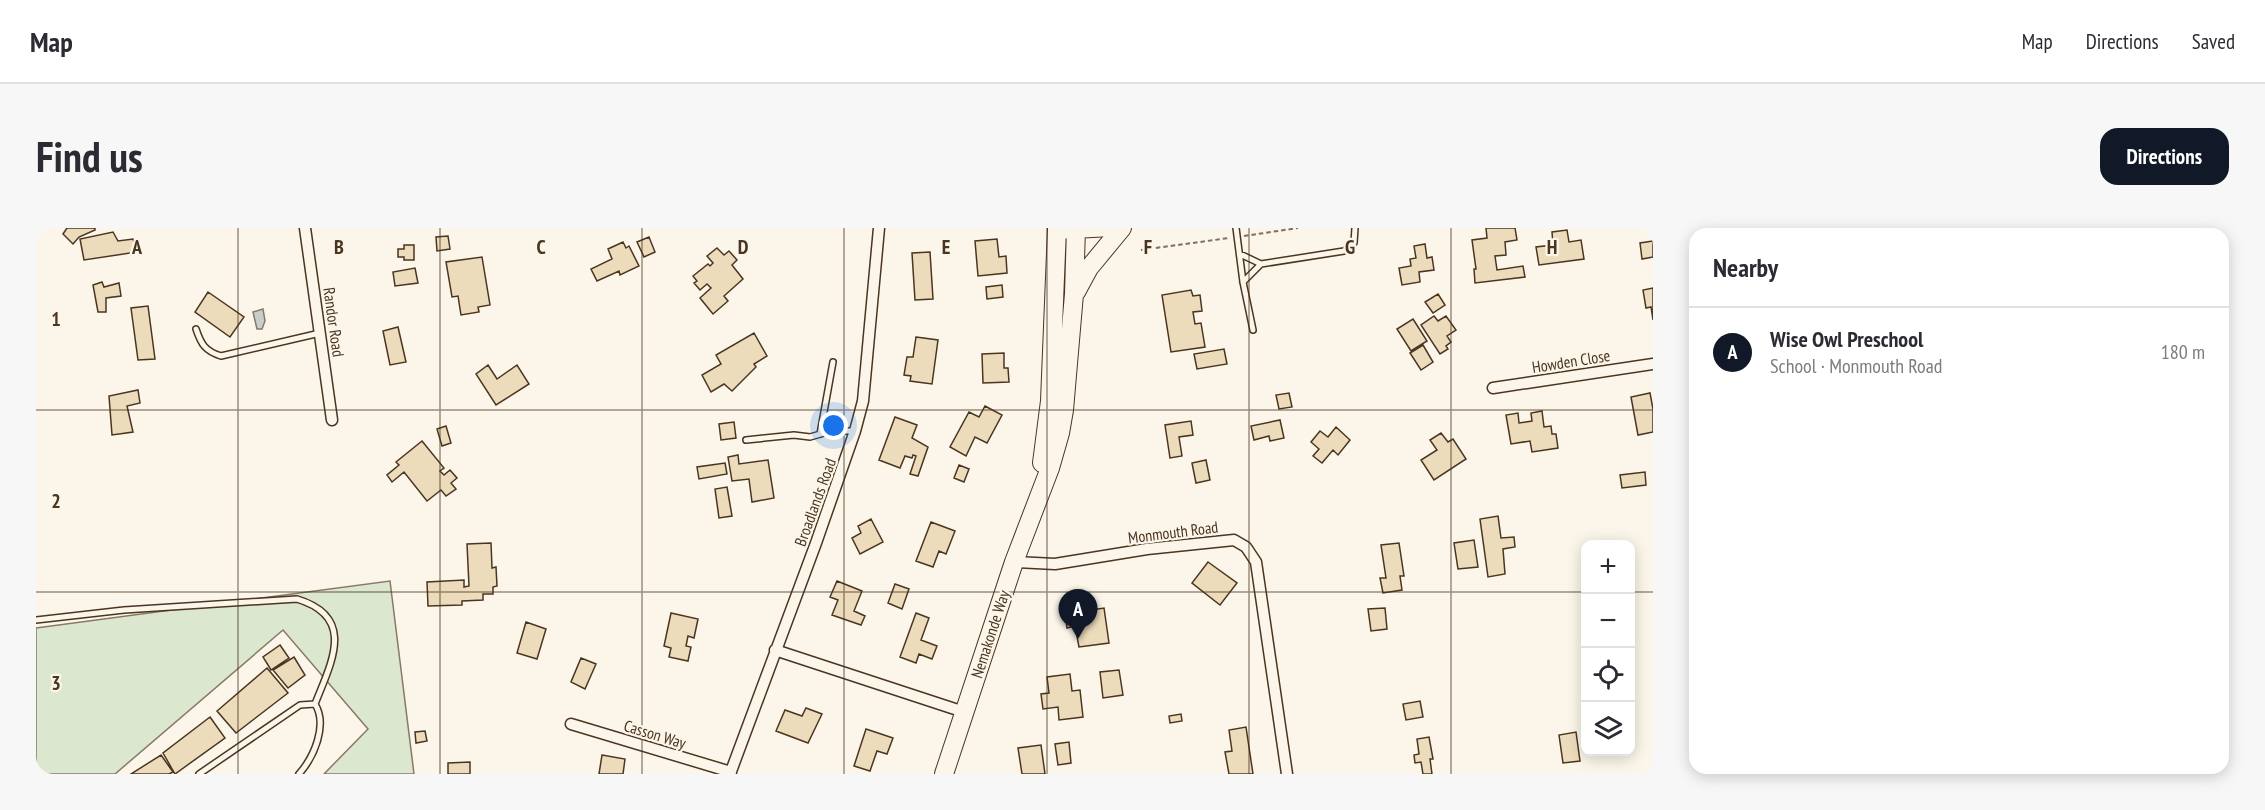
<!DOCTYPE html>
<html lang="en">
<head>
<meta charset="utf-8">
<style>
	:root { --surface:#fff; --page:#f7f7f7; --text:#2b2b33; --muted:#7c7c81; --line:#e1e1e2; --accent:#111827 }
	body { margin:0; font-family:"PT Sans Narrow",sans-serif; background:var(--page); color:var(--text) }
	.controls { position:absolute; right:18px; bottom:18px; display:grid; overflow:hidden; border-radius:12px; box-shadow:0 3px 15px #0003 }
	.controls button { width:54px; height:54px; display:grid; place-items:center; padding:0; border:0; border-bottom:2px solid var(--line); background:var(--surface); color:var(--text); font:30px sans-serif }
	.you { position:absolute; left:798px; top:198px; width:21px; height:21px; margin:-15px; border:4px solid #fff; border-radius:50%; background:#1a73e8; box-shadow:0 0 0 9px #1a73e833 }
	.badge { display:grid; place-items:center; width:39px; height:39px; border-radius:50%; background:var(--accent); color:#fff; font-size:20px; font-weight:700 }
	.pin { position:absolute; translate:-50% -50px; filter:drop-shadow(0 2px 3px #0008) }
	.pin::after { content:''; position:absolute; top:32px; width:21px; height:18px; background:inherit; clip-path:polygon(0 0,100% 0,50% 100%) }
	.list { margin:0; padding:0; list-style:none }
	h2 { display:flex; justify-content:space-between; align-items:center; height:78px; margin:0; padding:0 24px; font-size:26px }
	h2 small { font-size:20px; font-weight:400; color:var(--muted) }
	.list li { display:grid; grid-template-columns:39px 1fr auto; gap:18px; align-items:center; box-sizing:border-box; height:90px; padding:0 24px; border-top:2px solid var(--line) }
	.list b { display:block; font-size:22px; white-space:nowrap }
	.list p { margin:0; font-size:20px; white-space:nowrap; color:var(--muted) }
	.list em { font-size:20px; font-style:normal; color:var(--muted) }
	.icon { flex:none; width:33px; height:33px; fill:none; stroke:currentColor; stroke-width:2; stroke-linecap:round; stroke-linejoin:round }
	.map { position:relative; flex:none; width:1617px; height:546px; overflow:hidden; border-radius:18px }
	header { display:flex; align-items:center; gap:36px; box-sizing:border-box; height:84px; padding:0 30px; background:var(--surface); border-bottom:2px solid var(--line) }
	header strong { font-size:28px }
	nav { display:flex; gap:33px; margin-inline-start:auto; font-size:21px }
	.intro { display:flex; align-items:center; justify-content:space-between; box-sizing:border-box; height:144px; padding:0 36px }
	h1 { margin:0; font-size:42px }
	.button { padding:15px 27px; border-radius:18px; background:var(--accent); color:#fff; font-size:21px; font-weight:700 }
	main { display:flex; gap:36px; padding:0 36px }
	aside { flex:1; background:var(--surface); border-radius:18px; box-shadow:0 3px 15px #0003 }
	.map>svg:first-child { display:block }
	.green { fill:#dce7d0; stroke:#887966; stroke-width:1.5 }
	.water { fill:#c9cecd; stroke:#887966; stroke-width:1.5 }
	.building { fill:#ecdcbc; stroke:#4a3520; stroke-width:1.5 }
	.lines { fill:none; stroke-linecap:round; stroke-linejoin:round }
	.service-casing { stroke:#4a3520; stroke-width:8 }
	.minor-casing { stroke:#4a3520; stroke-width:13 }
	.secondary-casing { stroke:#4a3520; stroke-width:17 }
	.trunk-casing { stroke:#4a3520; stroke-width:20 }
	.path { stroke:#7f6f5c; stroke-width:2; stroke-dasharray:4.5 3; stroke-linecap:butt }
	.service { stroke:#fbf6e9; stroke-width:5 }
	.minor { stroke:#fbf6e9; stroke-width:10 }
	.secondary { stroke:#fbf6e9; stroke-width:15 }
	.trunk { stroke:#fbf6e9; stroke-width:18 }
	.grid { fill:none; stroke:#4a3520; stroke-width:1.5; stroke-opacity:0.55 }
	.labels { text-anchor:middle; stroke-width:4.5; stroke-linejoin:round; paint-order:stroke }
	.street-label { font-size:16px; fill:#4a3520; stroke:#fbf6e9 }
	.grid-label { font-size:20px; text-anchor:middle; font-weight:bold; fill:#4a3520; stroke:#fbf6e9; stroke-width:4.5; stroke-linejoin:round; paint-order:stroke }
</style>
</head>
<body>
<header>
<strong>Map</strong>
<nav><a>Map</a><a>Directions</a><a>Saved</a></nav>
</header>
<div class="intro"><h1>Find us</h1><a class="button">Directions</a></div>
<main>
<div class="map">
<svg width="1617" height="546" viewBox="0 0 1617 546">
	<rect width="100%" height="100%" fill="#fbf6e9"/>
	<path class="green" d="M354,353L378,546H288L332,501L247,402L79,546H0V400Z"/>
	<path class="water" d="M227,81L229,93L226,101H221L217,84Z"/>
	<path class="building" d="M31,0H59V2L43,9L37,16L27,6Z
		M1450,0H1479L1481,12L1469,14L1470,27L1459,28L1461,42L1487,38L1489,49L1439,55L1438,41H1440L1436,12L1451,10Z
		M1531,2L1533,14L1545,12L1548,31L1503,37L1500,19L1517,17L1516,4Z
		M77,4L82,13L97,11L101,24L48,32L44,11Z
		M412,8L414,21L401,23L400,9Z
		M613,9L619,24L608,29L601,14Z
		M961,11L963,29L970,28L971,45L942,48L939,13Z
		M1617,13V29L1606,31L1604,15Z
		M587,14L590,20L593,18L603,38L584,47L583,43L561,53L555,41L576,31L572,21Z
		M1389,16L1391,30L1396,29L1398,42L1383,44L1384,54L1366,57L1363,40L1375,38L1374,31L1380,30L1378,18Z
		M368,17H378V32H368V29H362V21H368Z
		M681,20L688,27L693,23L701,32L696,37L707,51L688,68L692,73L677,86L664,70L675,60L671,56L664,62L658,55L661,53L657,48L672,36L674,38L677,35L671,28Z
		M894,24L897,71L879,72L876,25Z
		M446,29L454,77L442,79L443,84L425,87L422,68L416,69L410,34Z
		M379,40L382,55L359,58L357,44Z
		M66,54L68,59L83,55L85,68L70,70V84H62L57,57Z
		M966,57L967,69L951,71L950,59Z
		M1617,60V92L1615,79L1610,80L1607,62Z
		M1155,62L1157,68L1164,67L1166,83L1157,84L1159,96L1165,95L1169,119L1135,124L1126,67Z
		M172,64L208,89L194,109L159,84Z
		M1402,66L1409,77L1397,85L1389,74Z
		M112,78L119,131L102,132L95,80Z
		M1398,88L1402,93L1410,88L1420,102L1411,108L1415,114L1410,118L1412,121L1404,126L1385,97Z
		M1377,91L1391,113L1375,123L1361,101Z
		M362,99L370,134L354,137L347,103Z
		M718,105L731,128L718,136L720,139L696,163L688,156L675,164L666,147L685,136L680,127Z
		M880,109L902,112L896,156L874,153L875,148L868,147L871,129H877Z
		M1387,117L1397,134L1385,142L1374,125Z
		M1188,121L1191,136L1161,141L1158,126Z
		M968,125V140H972L973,154L947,155L946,126Z
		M452,137L461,151L481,137L493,156L460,177L440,146Z
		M102,162L104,175L91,178L97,204L76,207L73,168Z
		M1253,165L1256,179L1243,181L1240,167Z
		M1614,165L1617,181V204L1602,207L1595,169Z
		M949,178L966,187L951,215L939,209L930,228L914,219L933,184L943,189Z
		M1506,183L1508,199L1515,198L1516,206H1520L1522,220L1496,224L1494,213L1475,216L1470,187L1482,185L1483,195L1496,193L1495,185Z
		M859,189L881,197L876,210L892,219L882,248L874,246L880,228L877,227L876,230L869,228L864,240L843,232Z
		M1244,192L1248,210L1234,213L1233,208L1218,212L1215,198Z
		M1155,193L1157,207L1143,209L1146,228L1134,230L1129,197Z
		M698,194L700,210L685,212L683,196Z
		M410,198L415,215L406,218L401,201Z
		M1300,199L1314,212L1302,227L1297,222L1286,235L1277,228L1283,221L1275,214L1284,203L1292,209Z
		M1405,205L1412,214L1417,211L1430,231L1398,252L1385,232L1401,222L1394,212Z
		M386,213L408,240L404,243L408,247L414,242L421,250L415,255L420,261L410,268L405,262L391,273L368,244L356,254L351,247L363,237L360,234Z
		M702,227L703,236L732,232L738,270L716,274L713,251L696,253L692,229Z
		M1170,232L1174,252L1160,255L1156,235Z
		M689,235L691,246L663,251L661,239Z
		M923,237L933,241L928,254L918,250Z
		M1609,244L1610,257L1586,260L1584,247Z
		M691,259L696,288L683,290L679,261Z
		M1462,288L1465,310L1478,309L1479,319L1467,321L1469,346L1452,349L1444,291Z
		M835,291L847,314L824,326L816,310L825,305L822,298Z
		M895,294L919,303L910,326L903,323L897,339L880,333Z
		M1438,312L1442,339L1422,341L1418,315Z
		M455,315L456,340L460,339L461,358L457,359V366H447V372L426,373V377L392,378L391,354L428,352V359L433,358L431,316Z
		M1363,315L1368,348H1364L1366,362L1347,365L1344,350H1350L1345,317Z
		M1172,334L1201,355L1184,377L1156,355Z
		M801,353L826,363L818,383L829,388L825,397L796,387L802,372L794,369Z
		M859,356L873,361L866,381L852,375Z
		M1068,380L1073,415L1043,419L1039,398L1031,400L1029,386Z
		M1349,380L1351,401L1335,403L1332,381Z
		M635,385L662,391L658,410L652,408L650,418L655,419L652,433L633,429L635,420L628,418Z
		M880,385L893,390L885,412L901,418L896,431L883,426L880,435L864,429Z
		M490,394L510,401L501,431L481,425Z
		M244,417L253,430L235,442L227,429Z
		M258,429L269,447L252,460L237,442Z
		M545,430L560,436L549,461L535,454Z
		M231,440L252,465L200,505L181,483Z
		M1083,442L1087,467L1067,470L1064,444Z
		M1034,446L1036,463L1044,462L1047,489L1023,492L1022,479L1007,481L1005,466L1013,465L1011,449Z
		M1384,473L1387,489L1370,492L1367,476Z
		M770,480L786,486L772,515L740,503L749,482L766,488Z
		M1145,486L1146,493L1134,495L1133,488Z
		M174,489L189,510L139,546L127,525Z
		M1210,499L1217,546H1193L1189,524L1196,523L1193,502Z
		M830,501L857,510L851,526L841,523L834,543L818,538Z
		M389,503L391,513L380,515L379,504Z
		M1540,504L1544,533L1527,535L1523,507Z
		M1393,509L1397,531H1394L1396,546H1387L1385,534L1379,535L1378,527L1383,526L1381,511Z
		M1033,514L1035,535L1022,537L1019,516Z
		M1005,517L1009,546H986L982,520Z
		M125,527L137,544L133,546H95Z
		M566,527L589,531L587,546H563Z
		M434,534V546H412V535Z"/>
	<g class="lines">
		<defs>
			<path id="service" d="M1200,0L1207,54L1217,102
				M1204,26L1225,36L1308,23L1318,15L1319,0
				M1207,54L1225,36
				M160,101C165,116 169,123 185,128L284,105
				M784,206L797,134
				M710,212L758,207L774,209L795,203H818
				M0,392L88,382L261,371C321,389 295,435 279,476
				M163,546L264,477L279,476
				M263,546C278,529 292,497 279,476"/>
			<path id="minor" d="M269,0L296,192
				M1457,160L1617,136
				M978,334L1019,336L1111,321L1198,312L1210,319L1220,334L1251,546
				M739,422L928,484
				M535,496L695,544
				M694,546L780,315L819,203L827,173L843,0"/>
			<path id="secondary" d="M1028,3L1085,0"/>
			<path id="trunk" d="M1040,64L1053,40L1086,0
				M1006,235L1014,173L1021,0
				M908,546L978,334L1014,240L1024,205L1028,182L1038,66L1040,0"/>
		</defs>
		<use href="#service" class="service-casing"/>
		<use href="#minor" class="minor-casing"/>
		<use href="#secondary" class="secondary-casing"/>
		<use href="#trunk" class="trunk-casing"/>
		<path class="path" d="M1208,8L1262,0
			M1105,22L1193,10"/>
		<use href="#service" class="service"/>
		<use href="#minor" class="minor"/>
		<use href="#secondary" class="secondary"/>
		<use href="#trunk" class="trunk"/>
	</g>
	<path class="grid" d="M202,0V546M404,0V546M606,0V546M808,0V546M1011,0V546M1213,0V546M1415,0V546M0,182H1617M0,364H1550M1594,364H1617"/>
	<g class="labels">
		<g class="street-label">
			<text transform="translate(298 94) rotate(82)" y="6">Randor Road</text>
			<text transform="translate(1535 133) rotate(-9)" y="6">Howden Close</text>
			<text transform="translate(779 274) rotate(-70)" y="6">Broadlands Road</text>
			<text transform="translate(1137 304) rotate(-7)" y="6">Monmouth Road</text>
			<text transform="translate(954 406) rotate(-72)" y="6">Nemakonde Way</text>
			<text transform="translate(619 506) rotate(17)" y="6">Casson Way</text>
		</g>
	</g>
	<g class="grid-label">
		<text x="101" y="26">A</text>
		<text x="303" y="26">B</text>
		<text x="505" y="26">C</text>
		<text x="707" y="26">D</text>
		<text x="910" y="26">E</text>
		<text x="1112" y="26">F</text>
		<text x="1314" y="26">G</text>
		<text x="1516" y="26">H</text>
		<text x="20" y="98">1</text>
		<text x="20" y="280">2</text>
		<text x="20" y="462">3</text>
	</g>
</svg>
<div class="controls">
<button>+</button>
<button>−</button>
<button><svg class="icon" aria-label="locate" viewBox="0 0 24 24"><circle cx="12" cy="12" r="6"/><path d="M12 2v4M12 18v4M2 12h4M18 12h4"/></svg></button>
<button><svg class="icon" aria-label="layers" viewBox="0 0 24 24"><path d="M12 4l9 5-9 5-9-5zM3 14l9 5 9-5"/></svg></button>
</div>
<div class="you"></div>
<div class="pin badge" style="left:1042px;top:411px">A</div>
</div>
<aside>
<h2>Nearby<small></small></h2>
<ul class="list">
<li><span class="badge">A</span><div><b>Wise Owl Preschool</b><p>School · Monmouth Road</p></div><em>180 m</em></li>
</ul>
</aside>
</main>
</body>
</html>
